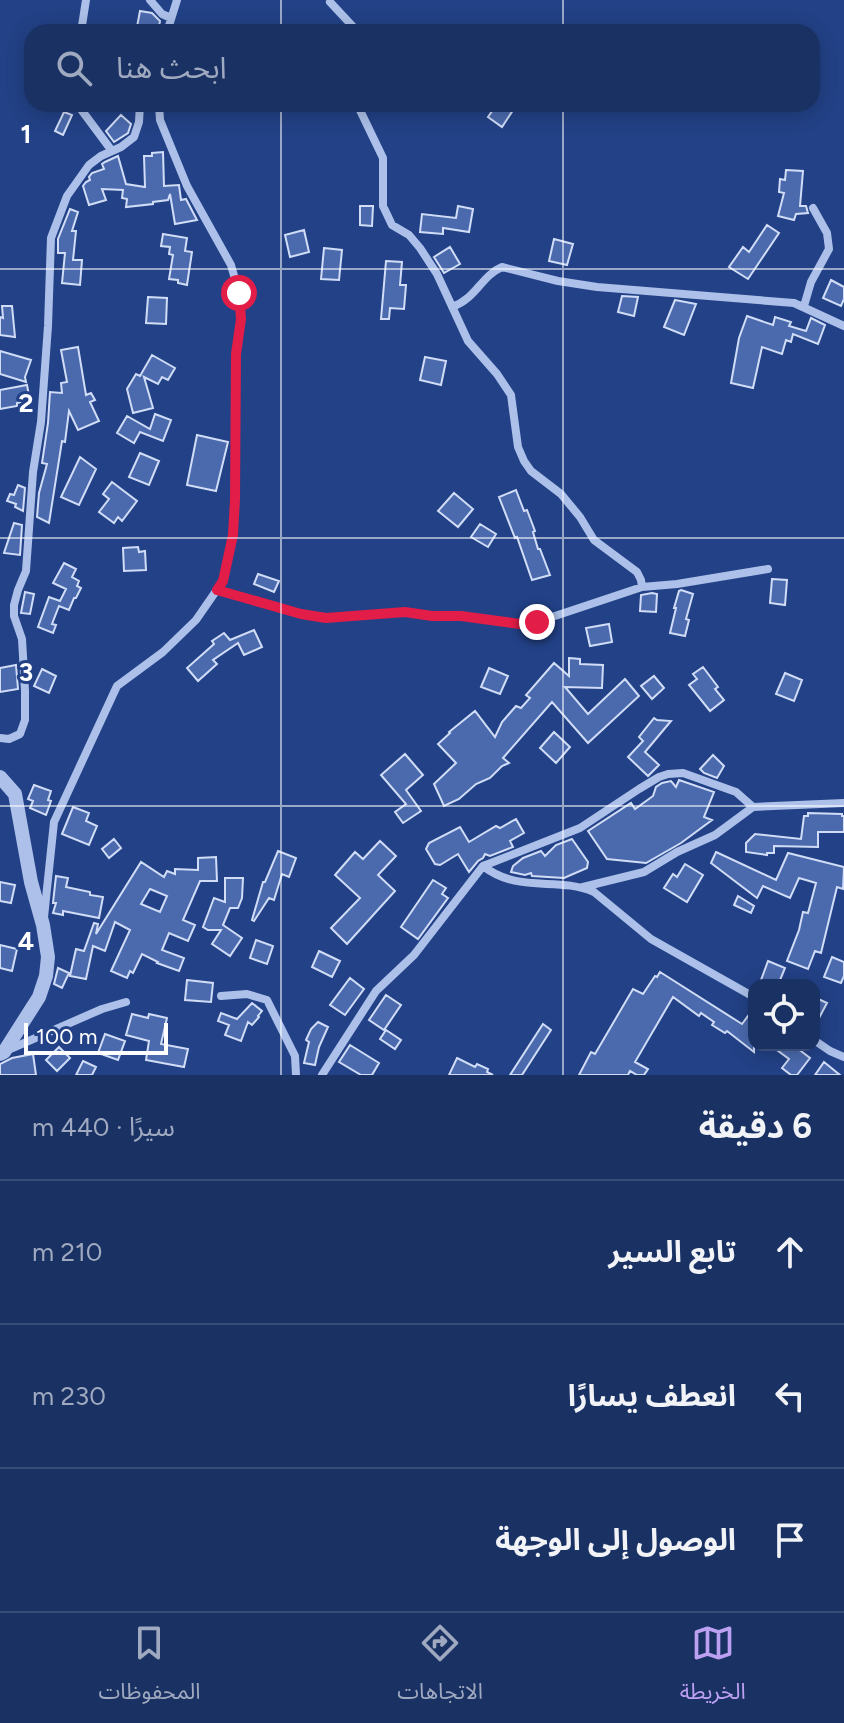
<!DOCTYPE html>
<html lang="ar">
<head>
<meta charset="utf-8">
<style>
	:root { --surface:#1a3164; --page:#23396a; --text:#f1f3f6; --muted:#9fa9bf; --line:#384c78; --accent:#bca0f2 }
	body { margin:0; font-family:Figtree,"Noto Sans Arabic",sans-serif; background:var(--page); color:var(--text); direction:rtl }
	.controls { position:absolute; right:24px; bottom:24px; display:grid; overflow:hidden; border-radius:16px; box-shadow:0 4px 20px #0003 }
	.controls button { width:72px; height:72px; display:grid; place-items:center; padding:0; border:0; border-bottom:2px solid var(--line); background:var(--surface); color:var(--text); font:40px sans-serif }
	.scale { position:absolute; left:24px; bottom:20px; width:144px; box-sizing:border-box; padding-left:8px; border:4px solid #fff; border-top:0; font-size:22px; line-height:28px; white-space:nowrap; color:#fff; -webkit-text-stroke:6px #224186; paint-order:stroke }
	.stop { position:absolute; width:24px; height:24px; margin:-18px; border:6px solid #e11d48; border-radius:50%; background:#fff }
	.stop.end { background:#e11d48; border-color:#fff; box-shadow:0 2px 8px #0008 }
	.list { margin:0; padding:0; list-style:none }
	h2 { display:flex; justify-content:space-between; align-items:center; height:104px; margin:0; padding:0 32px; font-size:34px }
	h2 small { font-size:26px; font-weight:400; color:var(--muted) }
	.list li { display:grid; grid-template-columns:52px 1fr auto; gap:24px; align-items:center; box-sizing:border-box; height:144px; padding:0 32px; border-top:2px solid var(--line) }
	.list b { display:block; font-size:30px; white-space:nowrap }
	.list em { font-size:26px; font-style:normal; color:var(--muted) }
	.icon { flex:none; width:44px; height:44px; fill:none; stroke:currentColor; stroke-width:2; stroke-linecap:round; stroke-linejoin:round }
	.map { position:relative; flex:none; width:844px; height:1075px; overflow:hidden; direction:ltr }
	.search { position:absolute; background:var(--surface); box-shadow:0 4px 20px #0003; left:24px; right:24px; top:24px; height:88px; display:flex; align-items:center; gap:20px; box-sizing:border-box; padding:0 28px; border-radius:24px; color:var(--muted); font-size:30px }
	.sheet { height:536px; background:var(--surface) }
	nav { display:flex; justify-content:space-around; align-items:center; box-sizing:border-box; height:112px; border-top:2px solid var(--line); background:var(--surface); font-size:22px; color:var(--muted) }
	nav a { display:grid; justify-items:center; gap:4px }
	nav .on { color:var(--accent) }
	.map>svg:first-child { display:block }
	.building { fill:#4b6aae; stroke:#d1ddf7; stroke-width:2; fill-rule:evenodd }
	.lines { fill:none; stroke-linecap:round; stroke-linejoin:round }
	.minor { stroke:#acc0e9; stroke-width:8 }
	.tertiary { stroke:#acc0e9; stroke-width:14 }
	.route { stroke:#e11d48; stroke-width:10 }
	.grid { fill:none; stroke:#fff; stroke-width:2; stroke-opacity:0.55 }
	.grid-label { font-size:26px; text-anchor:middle; font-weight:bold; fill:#fff; stroke:#224186; stroke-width:6; stroke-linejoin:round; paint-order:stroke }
</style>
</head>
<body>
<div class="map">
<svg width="844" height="1075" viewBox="0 0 844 1075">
	<rect width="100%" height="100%" fill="#224186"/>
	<path class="building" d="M140,11L152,13L160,21L158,32H136Z
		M497,104H517L502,127L488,117Z
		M64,112L72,115L63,135L55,131Z
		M121,115L131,124L128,133L114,142L106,131Z
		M163,152L164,186L179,185L181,200L186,199L197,220L175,224L170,194L168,200L153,202V204L126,207L127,199L122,198L123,190L102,189L106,200L89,205L83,186L86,182L90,180L89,177L92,173L104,169L102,164L105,162L118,156L126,184L145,187L144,156H152V153Z
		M786,170L803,171L800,206H806L808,213L796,214L794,220L778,216L784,193L779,192L780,179L785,180Z
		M360,206H373L372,226L360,225Z
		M458,206L473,209L469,232L443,228V234L420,232L422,214L456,218Z
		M70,209L78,212L72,231H76L73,260H82L80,285L62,283L65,253H58V239Z
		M767,225L779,233L748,279L729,267L743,247L749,252Z
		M304,230L309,252L290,257L285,235Z
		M163,234L187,238L185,251L192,252L187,285L178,283V280L169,279L173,255L169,254L170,247L161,246Z
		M554,239L573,244L567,265L549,261Z
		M450,247L460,264L444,273L434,257Z
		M324,248L342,250L339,280L321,279Z
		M386,261L402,262L400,285H406L404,309L390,308L389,319H381Z
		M831,280L844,287V299L841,306L823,298Z
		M622,296L638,297L634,316L618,312Z
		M148,297L167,298L166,324L146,323Z
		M675,300L696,304L684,335L664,327Z
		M2,306H12L15,337L0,335V317L3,318Z
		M747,316L773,325L775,317L791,322L789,326L806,331L811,318L825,325L818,344L793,334L791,342L786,340L782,354L762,347L753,388L731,383L739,338Z
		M78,347L86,395L91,393L95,400L90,402L99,421L78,430L69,411L65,442L62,441L49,523L37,517L39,493L47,464L42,463L48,423L50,392L62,393L61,383L67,382L61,350Z
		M0,351L31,360L25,377L26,382L0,374Z
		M152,355L175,368L168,380L162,377L158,384L144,377L153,408L133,413L127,389L136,374L140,376Z
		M425,357L446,361L441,385L420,380Z
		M27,385L30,401L17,403V406L0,409V390Z
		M155,414L171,420L163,441L140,432L134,443L117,433L127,416L150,429Z
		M197,435L228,442L216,491L187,485Z
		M140,453L159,461L149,485L129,477Z
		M80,457L96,469L79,505L61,497Z
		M112,482L137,501L122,521L118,517L114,523L99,512L109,499L103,494Z
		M18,485L25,488L23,511L15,507L16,504L7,501L10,494L14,495Z
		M516,490L524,511L527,510L535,531L533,532L538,549H540L550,575L532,580L517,537L515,538L499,497Z
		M454,493L473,509L458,527L438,511Z
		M14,523L22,525L20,555L4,553Z
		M480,524L496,534L488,547L471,537Z
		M138,547L139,552L145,551L146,570L124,571L123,548Z
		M64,563L76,569L72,577L79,581L77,586L81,588L76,598H74L69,610L59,606L52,624L56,625L53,633L38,627L49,597L60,601L66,589L53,583Z
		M258,574L279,581L274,592L254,584Z
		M772,579L787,580L785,605L770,603Z
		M681,590L693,594L686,619L689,620L685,636L670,633L676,608H674L679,591Z
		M25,592L34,594L30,614L21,613Z
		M652,593L657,594L656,612L640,611L641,595Z
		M609,624L612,642L590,646L586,628Z
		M254,630L262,647L244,655L238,643L213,660L217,664L198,681L187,668L214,644L212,641L224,633L230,640Z
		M569,658L580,659V664L603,665L602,688L565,687L588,714L625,679L639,696L588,743L552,702L503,758L509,763L502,766L490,778L476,784L459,799L444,806L434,784L456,763L438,744L450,733L449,732L475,711L495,737L502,722L516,706L521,708L530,698L526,695L554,663L569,676Z
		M16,665L18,689L0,692V668Z
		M703,667L718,687L715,689L724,700L710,711L689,685L697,679L693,674Z
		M489,668L508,676L500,694L481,687Z
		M42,669L56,676L49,693L34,686Z
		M785,673L802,680L794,701L776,694Z
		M654,676L664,688L652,699L641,686Z
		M654,718L657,720L671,721L645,752L659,765L648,776L628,757L643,741L639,737Z
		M554,732L570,747L556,763L540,748Z
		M405,754L423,775L406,790L421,811L403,823L395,812L406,804L381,775Z
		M713,755L724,766L717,778L704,773L700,769Z
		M679,780L714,792L704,817L712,820L681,843L646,863L607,859L588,831L631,803L635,809L653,796L656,787L662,783L671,781L676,787Z
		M34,785L51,791L48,800L51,801L46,815L30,808L33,801L28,799Z
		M73,807L89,813L86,821L97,826L89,845L62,834Z
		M808,813L842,814V816H844V832H818V847L774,846V853H767V855L746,852V843L755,834L801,839L804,816H808Z
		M516,819L524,833L510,841L513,847L490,856L485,854L483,858L478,861L469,872L458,854L440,865L435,864L426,849L429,843L460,827L469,842L496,826L500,828Z
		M114,839L121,848L109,858L102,849Z
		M572,839L588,862L587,868L564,878L532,876L531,873L525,875L511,872L513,866L523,858L541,851L545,856L556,845Z
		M380,841L396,856L378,875L395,891L347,944L331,928L360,898L335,875L355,852L363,859Z
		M278,851L296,858L289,877L282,874L274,900L269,898L254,921L252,920L263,882H265Z
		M716,852L776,880L788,853L844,867L843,889L837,887L821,953L815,951L808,969L787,961L799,930L803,912L808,913L816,883L799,878L790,898L763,886L757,898L711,863Z
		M216,857L217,881H200L183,920L195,925L188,941L169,933L162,950L184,958L179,971L157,963L158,962L142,954L133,973L130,971L127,978L111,971L130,930L115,922L105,951L93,946L86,979L70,976L76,949L84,951L94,923L98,924L96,934L141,862L164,877L167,871L175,874V869L198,870V858ZM150,889L167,896L160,912L141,904Z
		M685,864L703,875L687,902L664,888L673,874L677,877Z
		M56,876L68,878L66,887L90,892V895L103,897L99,918L63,911V915L53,913L56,903H53Z
		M225,878H243L242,898L238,908H230L223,925L242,938L230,956L212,944L221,930H208L203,927L214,898L225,902Z
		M433,880L446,888L442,894L448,898L418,939L401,927Z
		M0,882L15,885L11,903L0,901Z
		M738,896L754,906L751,913L734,905Z
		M256,940L273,946L267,964L250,958Z
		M0,945L17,949L12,971L0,968Z
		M319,951L340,961L332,977L312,967Z
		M832,957L844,962V976L841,983L824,977Z
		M768,961L785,968L778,985L761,980Z
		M58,968L69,973L62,988L54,984Z
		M660,972L742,1024L748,1016L754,1021V1052L727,1031L725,1033L712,1025L714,1022L701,1013L699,1016L673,997L635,1062L648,1069L644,1075H637L630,1071L628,1075H579L591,1052L595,1054L633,989L643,994L655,976L657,977Z
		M350,978L364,989L345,1015L330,1005Z
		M187,980L213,983L211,1002L185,1000Z
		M386,995L401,1005L384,1030L369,1020Z
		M814,997L827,1003L819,1018L814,1015Z
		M252,1003L262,1011L258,1016L259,1017L252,1025L248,1022L241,1041L225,1035L229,1025L218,1021L221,1013L237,1019Z
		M132,1014L148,1018L149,1014L167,1018L161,1044L188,1049L184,1067L146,1060L149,1041L126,1035Z
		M318,1022L328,1027L319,1047L315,1065L304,1063L309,1042L306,1040L311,1029Z
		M543,1024L551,1030L522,1075H510Z
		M386,1030L401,1040L395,1049L380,1039Z
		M105,1034L125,1041L118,1060L98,1053Z
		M350,1045L379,1063L372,1075H361L339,1062Z
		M770,1045H793L810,1058L797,1075H791L782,1068L789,1059Z
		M59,1047L70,1058L57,1071L46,1060Z
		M33,1054L36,1075H0V1064L12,1058Z
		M457,1058L475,1067L477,1064L488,1069L487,1072L493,1075H449Z
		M83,1061L96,1067L92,1075H76Z
		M824,1062L840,1075H815Z"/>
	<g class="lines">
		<path class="minor" d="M150,0L162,14L171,18
			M330,2L358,32
			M81,32L86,0
			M167,32L177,0
			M77,104L112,151
			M357,104L383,158V206L392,225L409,235L420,248L437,274L468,341L497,374L511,395L518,447L524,461L531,471L561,494L580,517L594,540L637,572L641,580L642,587
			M804,306L811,282L829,249L827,233L813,208
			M452,307C477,298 481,276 502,267L558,281L597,287L794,303L844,326
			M217,590L301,614L326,618L405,612L432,616H461L520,624L537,622L642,587L677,584L768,569
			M0,738L9,739L20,734L25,720V691L22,639L14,616V605L18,590L26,571L33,472L41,422L48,326L51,238L67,196L89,165L101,156L121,147L134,137L139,122L140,104
			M483,866C519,894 557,876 594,892L651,939L754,997
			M583,887L644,872L677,852L715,835L753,807
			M44,917L54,822L117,686L163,652L196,620L223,581L233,535L235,499L236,354L241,319L239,293L231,265L187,186L160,120L159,104
			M221,996L247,994L267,1000L295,1056L296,1075
			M814,1040L830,1051L844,1057
			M8,1050L102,1009L126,1002
			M322,1075L376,991L414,955L483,866L580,828L639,789L659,777L668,774L683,773L736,792L753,807L844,803"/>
		<path class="tertiary" d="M0,777L15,794L31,882L43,925L48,957L46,976L39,997L4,1052L0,1054"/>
	</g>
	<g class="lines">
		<path class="route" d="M239,293L241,319L236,354L235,499L233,535L223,581L217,590L301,614L326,618L405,612L432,616H461L520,624L537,622"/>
	</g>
	<path class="grid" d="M281,0V32M563,0V32M281,104V1075M563,104V1075M0,269H844M0,538H844M0,806H844"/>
	<g class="grid-label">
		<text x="26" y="143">1</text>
		<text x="26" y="412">2</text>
		<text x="26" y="681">3</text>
		<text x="26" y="950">4</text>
	</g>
</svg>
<div class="controls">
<button><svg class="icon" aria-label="locate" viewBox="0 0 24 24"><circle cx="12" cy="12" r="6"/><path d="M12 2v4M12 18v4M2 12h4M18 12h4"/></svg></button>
</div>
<div class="scale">100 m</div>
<div class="stop" style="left:239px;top:293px"></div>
<div class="stop end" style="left:537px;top:622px"></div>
<div class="search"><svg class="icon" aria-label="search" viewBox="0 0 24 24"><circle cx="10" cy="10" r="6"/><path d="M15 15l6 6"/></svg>ابحث هنا</div>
</div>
<section class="sheet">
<h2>6 دقيقة<small>سيرًا · 440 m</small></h2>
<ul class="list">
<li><svg class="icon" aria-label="ahead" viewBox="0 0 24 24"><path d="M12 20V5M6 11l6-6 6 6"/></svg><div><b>تابع السير</b></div><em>210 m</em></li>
<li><svg class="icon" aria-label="left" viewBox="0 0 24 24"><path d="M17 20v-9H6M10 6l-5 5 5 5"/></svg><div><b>انعطف يسارًا</b></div><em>230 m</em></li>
<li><svg class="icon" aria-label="arrive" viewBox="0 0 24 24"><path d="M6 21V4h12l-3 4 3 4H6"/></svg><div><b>الوصول إلى الوجهة</b></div></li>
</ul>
</section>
<nav>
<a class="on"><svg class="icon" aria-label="map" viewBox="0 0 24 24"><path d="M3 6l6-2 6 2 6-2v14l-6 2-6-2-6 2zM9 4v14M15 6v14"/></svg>الخريطة</a>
<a><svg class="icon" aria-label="directions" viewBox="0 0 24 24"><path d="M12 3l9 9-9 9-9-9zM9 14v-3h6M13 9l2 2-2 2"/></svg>الاتجاهات</a>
<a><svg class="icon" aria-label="saved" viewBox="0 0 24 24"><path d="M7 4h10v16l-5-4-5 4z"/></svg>المحفوظات</a>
</nav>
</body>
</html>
